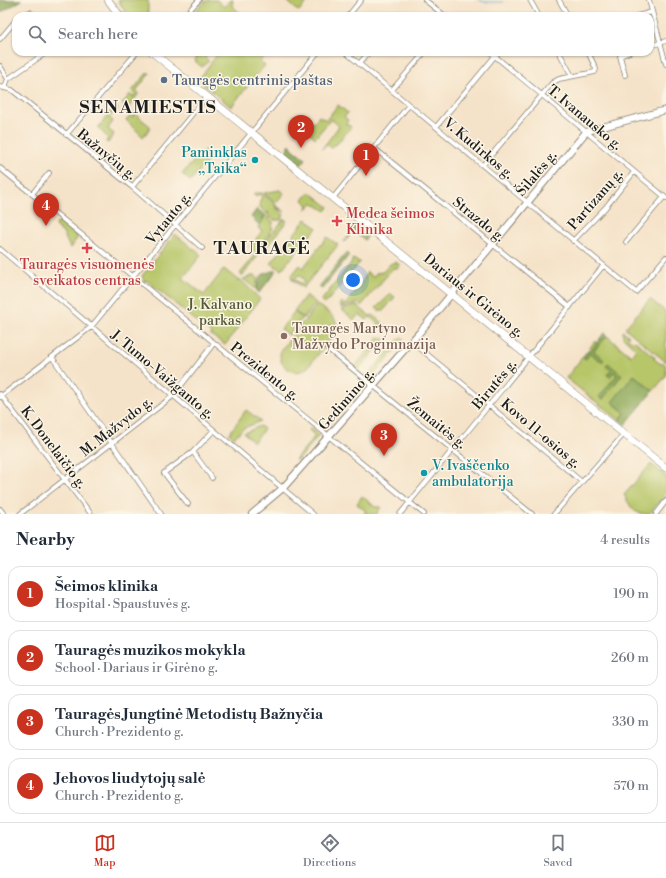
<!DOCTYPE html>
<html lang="en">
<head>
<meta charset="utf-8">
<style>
	:root { --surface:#fff; --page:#f2f2f3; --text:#1f2937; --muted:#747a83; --line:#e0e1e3; --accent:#c8321e }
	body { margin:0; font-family:"Libre Bodoni",serif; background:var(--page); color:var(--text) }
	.you { position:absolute; left:353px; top:280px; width:14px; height:14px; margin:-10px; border:3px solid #fff; border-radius:50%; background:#1a73e8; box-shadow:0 0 0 6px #1a73e833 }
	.badge { display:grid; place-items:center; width:26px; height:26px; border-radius:50%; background:var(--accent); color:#fff; font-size:13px; font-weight:700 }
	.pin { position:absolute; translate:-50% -33px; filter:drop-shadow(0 1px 2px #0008) }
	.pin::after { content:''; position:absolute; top:21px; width:14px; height:12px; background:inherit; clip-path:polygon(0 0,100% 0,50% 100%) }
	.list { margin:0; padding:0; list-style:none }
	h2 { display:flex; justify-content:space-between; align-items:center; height:52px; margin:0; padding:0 16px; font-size:17px }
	h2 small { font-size:13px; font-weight:400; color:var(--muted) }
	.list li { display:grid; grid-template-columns:26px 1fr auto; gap:12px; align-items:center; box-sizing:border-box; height:56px; margin:0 8px 8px; padding:0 8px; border:1px solid var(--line); border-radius:12px }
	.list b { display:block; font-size:15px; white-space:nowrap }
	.list p { margin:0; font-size:13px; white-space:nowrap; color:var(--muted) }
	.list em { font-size:13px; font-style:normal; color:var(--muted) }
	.icon { flex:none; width:22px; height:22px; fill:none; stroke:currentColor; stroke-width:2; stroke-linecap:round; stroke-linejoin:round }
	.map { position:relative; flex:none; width:666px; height:514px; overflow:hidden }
	.search { position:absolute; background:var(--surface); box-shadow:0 1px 3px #0004; left:12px; right:12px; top:12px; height:44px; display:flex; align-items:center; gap:10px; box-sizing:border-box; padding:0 14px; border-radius:12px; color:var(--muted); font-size:15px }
	.sheet { height:308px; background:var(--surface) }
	nav { display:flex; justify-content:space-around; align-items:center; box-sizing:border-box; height:56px; border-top:1px solid var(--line); background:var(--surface); font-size:11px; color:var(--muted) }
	nav a { display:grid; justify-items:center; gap:2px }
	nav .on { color:var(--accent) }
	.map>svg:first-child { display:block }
	.green { fill:#b7c669; stroke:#6a7142 }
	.forest { fill:#91ab5d; stroke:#56643c }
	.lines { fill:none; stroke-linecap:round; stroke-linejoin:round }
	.stream { stroke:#63a7d8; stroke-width:1 }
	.street-casing { stroke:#888072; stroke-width:5.5 }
	.primary-casing { stroke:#888072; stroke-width:8 }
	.highway-casing { stroke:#888072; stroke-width:8 }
	.street { stroke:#fff; stroke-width:4 }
	.primary { stroke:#fff; stroke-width:6 }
	.highway { stroke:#fff; stroke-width:7 }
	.service-dot { fill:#5c6f8a; stroke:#fcf5e5; stroke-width:1.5 }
	.culture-dot { fill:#0f9aa8; stroke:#fcf5e5; stroke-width:1.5 }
	.health-dot { fill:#e0444e; stroke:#fcf5e5; stroke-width:1.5 }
	.education-dot { fill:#8d6e63; stroke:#fcf5e5; stroke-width:1.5 }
	.labels { text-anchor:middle; stroke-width:3; stroke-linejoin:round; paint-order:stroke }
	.service-label { font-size:14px; fill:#4e5e75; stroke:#fcf5e5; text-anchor:start }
	.street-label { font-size:14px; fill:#1c1c1c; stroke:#fcf5e5 }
	.culture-label { font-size:14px; fill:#0d838f; stroke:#fcf5e5; text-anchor:end }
	.health-label { font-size:14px; fill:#be3a42; stroke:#fcf5e5; text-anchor:start }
	.park-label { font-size:14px; fill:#525837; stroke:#fcf5e5 }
	.education-label { font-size:14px; fill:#785e54; stroke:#fcf5e5; text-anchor:start }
	.district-label { font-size:18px; font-weight:bold; letter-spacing:1px; fill:#1c1c1c; stroke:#fcf5e5 }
</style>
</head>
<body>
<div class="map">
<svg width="666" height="514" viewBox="0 0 666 514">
	<rect width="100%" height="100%" fill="#fcf5e5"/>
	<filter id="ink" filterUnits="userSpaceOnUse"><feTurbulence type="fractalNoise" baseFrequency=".025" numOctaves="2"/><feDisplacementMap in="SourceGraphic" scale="8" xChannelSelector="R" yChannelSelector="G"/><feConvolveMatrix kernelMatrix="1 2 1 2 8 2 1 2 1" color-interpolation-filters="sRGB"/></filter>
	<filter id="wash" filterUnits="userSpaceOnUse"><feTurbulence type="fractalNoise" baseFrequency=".012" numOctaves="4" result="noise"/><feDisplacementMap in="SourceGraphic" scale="16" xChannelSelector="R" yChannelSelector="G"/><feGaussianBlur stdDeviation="0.9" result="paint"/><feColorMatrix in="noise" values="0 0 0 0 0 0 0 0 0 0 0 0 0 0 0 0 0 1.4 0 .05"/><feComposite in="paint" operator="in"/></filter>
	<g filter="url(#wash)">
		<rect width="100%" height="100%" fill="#f5e3c9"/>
		<path class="green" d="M118,0H148V12L151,16H128Z
			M207,0H217L224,7L230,0H233L232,6L244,16H197L194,12Z
			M286,0L306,1L309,0L300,10L298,11Z
			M191,52H210L205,58L209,61L202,67L195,61L197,57Z
			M219,52H269L260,61L265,65L231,107L198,80Z
			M147,73H150L136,91L139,93L123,115L122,112L125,107L122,104L130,94L133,97L135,94L132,91Z
			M116,105L117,110L109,117L113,121L108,129L114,134L108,143L106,142L108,138L98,128Z
			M338,105L348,113L344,117L348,120L346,123L351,127L336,145L335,144L332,148L326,144L322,149L339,126L331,119L315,138L307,130L319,116L326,120Z
			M134,113L151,127L143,137L126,120L130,116L132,118Z
			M204,150L207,153L206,163L190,181L182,174Z
			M280,190L284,193L276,203L264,193Z
			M310,192L329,207L326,211L313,203L305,210L308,207L307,204L303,200Z
			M254,193H262L275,204V206L276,205L285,212L275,207L284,215L281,220H273L268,215V212L267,214C260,208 257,204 262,197L259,194L256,197L253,194Z
			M265,215L273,222L272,230L261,245L257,257L242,276L240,274L257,253L250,247L262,231L258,228Z
			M284,219L287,221L262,252L264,243Z
			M306,219L317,228L281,270L271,263Z
			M59,221L78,237L70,248L63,233L55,226Z
			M175,234L201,255L183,278L204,295L224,269L239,281L240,279L260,299L225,345L211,335V333L146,280L145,282L142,276Z
			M327,237L338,245L303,288L294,281L296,280L302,284L305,280L298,275L293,281L291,276L300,265L303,268Z
			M352,259L360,262L325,304L321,301L352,262Z
			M395,262L400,265L397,269L394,267L361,306L358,303L341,307L339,305L341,302L345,305L364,279L367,272L373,277L376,273L383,272L390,264Z
			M255,275L257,277V290L243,279Z
			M391,294L395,297L383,311L381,309L380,311L376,308Z
			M306,295L316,303L304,318L294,311Z
			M650,299L666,312V362L625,328Z
			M317,305C328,312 340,318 336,333L307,368C294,378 276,366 281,350Z
			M356,305L370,316L372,315L391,329L390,331L383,325L381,327L370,317L367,320L359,314L354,320L341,309Z
			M294,312L302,318L289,335L281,329Z
			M623,331L629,336L627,338L634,342L635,341L655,357L654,359L661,364L663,363L666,365V376L653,391L634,375L625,413L619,420L566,378L595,341L599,345L607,336L631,356L636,349L623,337Z
			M401,337L404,339L371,378L368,375Z
			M378,338L385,339L357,371L354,368Z
			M246,410L261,421L242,429L234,438L229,434Z
			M260,426L264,429L254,442L244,433Z
			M311,428L319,435L299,459L295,460L315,436L309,430Z
			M651,464L666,476V494L649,514C632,514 632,508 624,495Z
			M362,496L375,507H381L377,514H364L366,511L357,504Z"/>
		<path class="forest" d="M0,0H22L0,13Z
			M290,144L293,149L306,159L301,165L287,153V149Z
			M257,209L265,215L260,226L251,217Z
			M355,226L368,236L365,240L353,232L344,242Z
			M347,252L349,255L322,289L319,287Z
			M277,270L259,293L257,291C259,274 261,274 277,270Z
			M604,333L607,336L594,351L604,360L602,362L590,353L586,359L583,357L589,349L591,351Z
			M608,363L622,375L602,400L599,397L617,375L613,372L610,377L607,375L611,370L606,366Z
			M634,375L653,391L625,425L619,420L625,413L612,402Z"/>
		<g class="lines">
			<path class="stream" d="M478,0L486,2H503"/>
		</g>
	</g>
	<g filter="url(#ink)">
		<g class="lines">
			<defs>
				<path id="street" d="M425,0L445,16
					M530,0L539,16
					M559,0L568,16
					M649,0L666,64
					M22,16L30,12L34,16
					M184,16L199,0
					M348,16L361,0
					M637,16L652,12
					M0,39L16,20
					M650,46L666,41
					M345,52L636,292L666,257
					M490,52L666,198
					M559,52L572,76
					M359,64L369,52
					M0,66L8,79
					M625,75L620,56L630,52
					M0,87L12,90L132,187L202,248
					M5,87L8,79L47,52
					M392,90L425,52
					M436,127L495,56
					M66,135L137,52
					M374,148L570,307
					M483,165L552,83L559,79L595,72L596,69L588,52
					M0,168L424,514
					M132,187L207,96
					M32,194L49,173
					M333,198L409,105
					M573,241L605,208L634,172
					M626,242L664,197
					M0,249L313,514
					M411,341L582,482
					M328,349L532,514
					M52,357L161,514
					M0,394L91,514
					M0,397L91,327L318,52
					M193,452L212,478
					M188,504L164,473L193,452L213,431
					M0,509L4,514
					M20,514L173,396L214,343
					M400,514L603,266
					M554,514L624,434
					M656,514L666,501"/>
				<path id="primary" d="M252,514L283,488L313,454L419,333L586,132L595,129L666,110"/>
				<path id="highway" d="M108,0L120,16
					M152,52L666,468"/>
			</defs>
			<use href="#street" class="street-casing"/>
			<use href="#primary" class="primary-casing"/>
			<use href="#highway" class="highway-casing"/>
			<use href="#street" class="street"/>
			<use href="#primary" class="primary"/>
			<use href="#highway" class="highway"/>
		</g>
	</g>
	<circle class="service-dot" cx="164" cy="80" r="4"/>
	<g class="culture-dot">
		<circle cx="255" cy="160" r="4"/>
		<circle cx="424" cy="473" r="4"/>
	</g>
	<g class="health-dot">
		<path d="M335 215h4v4h4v4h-4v4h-4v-4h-4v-4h4z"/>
		<path d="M85 242h4v4h4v4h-4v4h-4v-4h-4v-4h4z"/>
	</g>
	<circle class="education-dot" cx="284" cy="336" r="4"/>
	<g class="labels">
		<g class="service-label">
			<text x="172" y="85">Tauragės centrinis paštas</text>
		</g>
		<g class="street-label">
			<text transform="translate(585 117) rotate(40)" y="5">T. Ivanausko g.</text>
			<text transform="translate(479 148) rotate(40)" y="5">V. Kudirkos g.</text>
			<text transform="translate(107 154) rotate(39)" y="5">Bažnyčių g.</text>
			<text transform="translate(536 173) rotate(-50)" y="5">Šilalės g.</text>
			<text transform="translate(595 199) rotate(-49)" y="5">Partizanų g.</text>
			<text transform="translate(168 218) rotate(-51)" y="5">Vytauto g.</text>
			<text transform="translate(479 219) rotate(39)" y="5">Strazdo g.</text>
			<text transform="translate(474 295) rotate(39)" y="5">Dariaus ir Girėno g.</text>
			<text transform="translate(265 371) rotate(39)" y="5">Prezidento g.</text>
			<text transform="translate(163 374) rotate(40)" y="5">J. Tumo-Vaižganto g.</text>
			<text transform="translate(494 384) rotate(-50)" y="5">Birutės g.</text>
			<text transform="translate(346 399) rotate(-49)" y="5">Gedimino g.</text>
			<text transform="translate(437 423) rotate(39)" y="5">Žemaitės g.</text>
			<text transform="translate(116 426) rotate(-38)" y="5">M. Mažvydo g.</text>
			<text transform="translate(541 433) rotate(40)" y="5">Kovo 11-osios g.</text>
			<text transform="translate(54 447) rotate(53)" y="5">K. Donelaičio g.</text>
		</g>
		<g class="culture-label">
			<text x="247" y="157">Paminklas<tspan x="247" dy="16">„Taika“</tspan></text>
			<text x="432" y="470" text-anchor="start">V. Ivaščenko<tspan x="432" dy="16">ambulatorija</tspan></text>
		</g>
		<g class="health-label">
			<text x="346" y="218">Medea šeimos<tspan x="346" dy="16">Klinika</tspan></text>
			<text x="87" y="269" text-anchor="middle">Tauragės visuomenės<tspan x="87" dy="16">sveikatos centras</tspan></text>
		</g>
		<g class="park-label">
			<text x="220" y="309">J. Kalvano<tspan x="220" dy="16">parkas</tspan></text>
		</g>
		<g class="education-label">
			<text x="292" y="333">Tauragės Martyno<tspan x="292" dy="16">Mažvydo Progimnazija</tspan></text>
		</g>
		<g class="district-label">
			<text x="148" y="113">SENAMIESTIS</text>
			<text x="262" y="254">TAURAGĖ</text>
		</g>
	</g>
</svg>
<div class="you"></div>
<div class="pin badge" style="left:366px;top:176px">1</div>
<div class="pin badge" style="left:301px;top:148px">2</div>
<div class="pin badge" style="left:384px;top:456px">3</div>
<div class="pin badge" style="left:46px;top:226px">4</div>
<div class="search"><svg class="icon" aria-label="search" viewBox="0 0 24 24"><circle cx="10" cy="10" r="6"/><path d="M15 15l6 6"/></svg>Search here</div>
</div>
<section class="sheet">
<h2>Nearby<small>4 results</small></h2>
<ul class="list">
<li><span class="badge">1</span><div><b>Šeimos klinika</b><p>Hospital · Spaustuvės g.</p></div><em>190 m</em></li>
<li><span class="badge">2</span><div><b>Tauragės muzikos mokykla</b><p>School · Dariaus ir Girėno g.</p></div><em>260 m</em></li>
<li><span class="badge">3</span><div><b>Tauragės Jungtinė Metodistų Bažnyčia</b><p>Church · Prezidento g.</p></div><em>330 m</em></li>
<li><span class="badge">4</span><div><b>Jehovos liudytojų salė</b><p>Church · Prezidento g.</p></div><em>570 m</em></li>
</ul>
</section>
<nav>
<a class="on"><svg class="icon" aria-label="map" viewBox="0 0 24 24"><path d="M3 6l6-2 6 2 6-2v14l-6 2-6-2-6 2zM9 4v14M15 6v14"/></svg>Map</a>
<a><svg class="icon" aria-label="directions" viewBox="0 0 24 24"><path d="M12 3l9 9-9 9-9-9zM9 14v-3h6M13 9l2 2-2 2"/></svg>Directions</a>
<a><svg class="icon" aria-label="saved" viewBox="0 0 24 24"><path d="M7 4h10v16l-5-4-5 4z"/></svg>Saved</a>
</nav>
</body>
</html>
